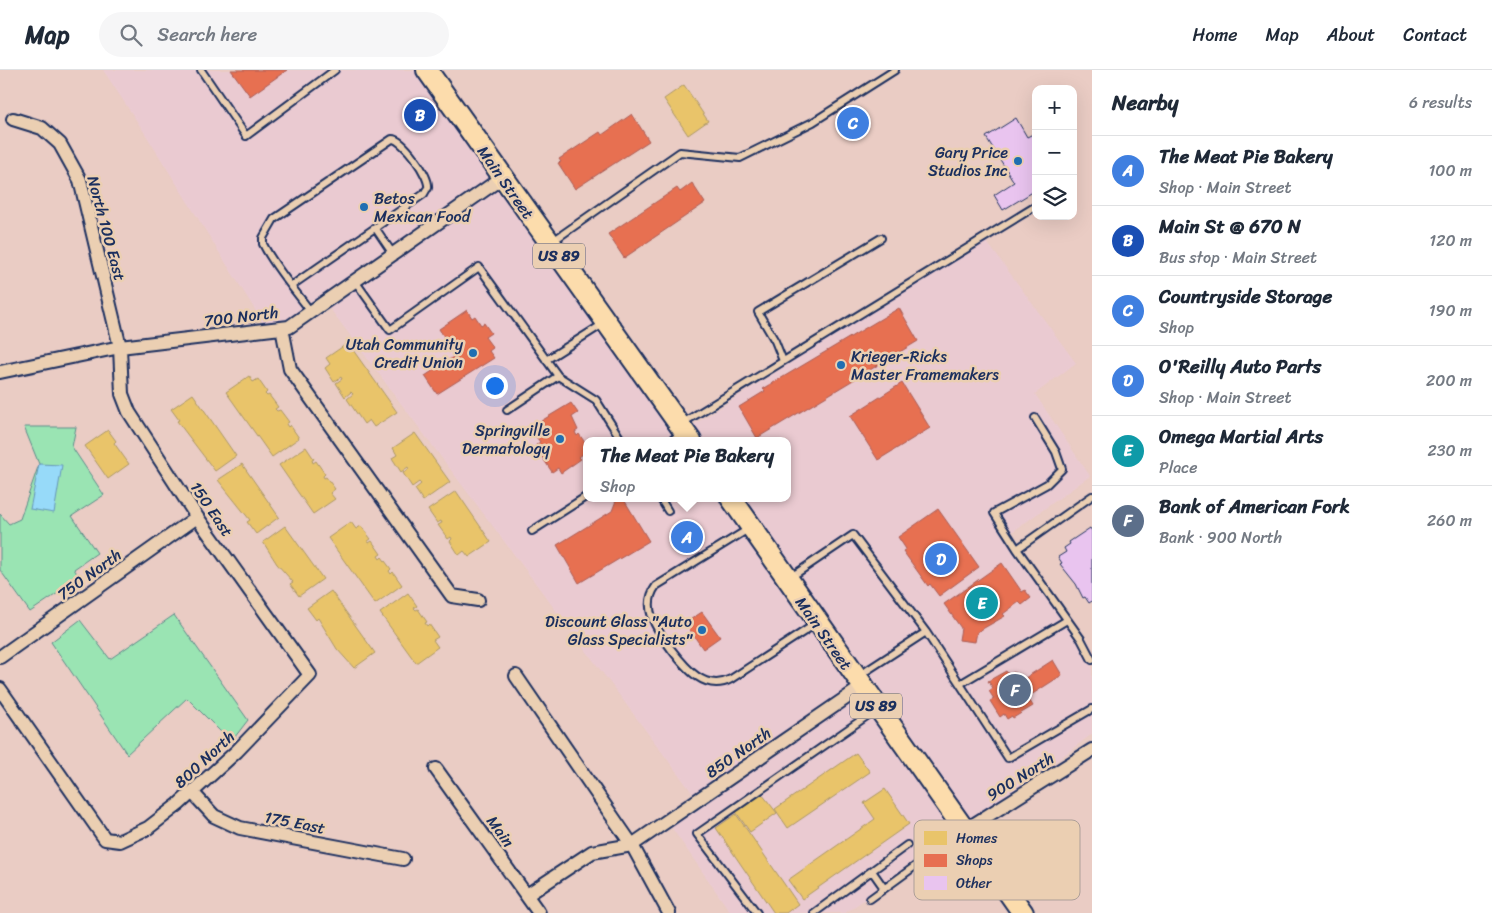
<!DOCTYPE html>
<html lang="en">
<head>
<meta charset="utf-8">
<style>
	:root { --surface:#fff; --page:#f6f6f7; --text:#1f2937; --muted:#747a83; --line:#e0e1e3; --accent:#b45309 }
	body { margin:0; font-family:Sriracha,sans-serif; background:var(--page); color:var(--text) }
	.controls { position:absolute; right:15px; top:15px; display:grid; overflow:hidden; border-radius:10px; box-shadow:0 5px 20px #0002 }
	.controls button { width:45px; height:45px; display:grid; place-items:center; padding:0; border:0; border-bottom:1px solid var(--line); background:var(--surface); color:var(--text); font:25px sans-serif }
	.you { position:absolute; left:494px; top:315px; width:18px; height:18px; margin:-12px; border:4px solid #fff; border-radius:50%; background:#1a73e8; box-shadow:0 0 0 8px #1a73e833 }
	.badge { display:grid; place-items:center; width:32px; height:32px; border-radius:50%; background:var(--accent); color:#fff; font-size:16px; font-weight:700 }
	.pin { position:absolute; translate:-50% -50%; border:2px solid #fff; box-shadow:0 1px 5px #0006 }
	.popup { position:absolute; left:583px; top:367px; width:208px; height:65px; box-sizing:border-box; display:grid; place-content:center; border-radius:10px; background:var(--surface); filter:drop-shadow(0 1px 4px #0005); font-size:16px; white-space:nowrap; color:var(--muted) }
	.popup b { font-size:19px; color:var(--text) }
	.popup::after { content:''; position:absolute; left:50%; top:100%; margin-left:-10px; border:10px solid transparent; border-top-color:var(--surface) }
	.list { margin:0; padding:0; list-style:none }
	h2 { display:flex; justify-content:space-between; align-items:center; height:65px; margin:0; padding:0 20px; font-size:21px }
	h2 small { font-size:16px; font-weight:400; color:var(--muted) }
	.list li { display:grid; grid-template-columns:32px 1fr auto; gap:15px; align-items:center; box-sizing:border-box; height:70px; padding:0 20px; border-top:1px solid var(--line) }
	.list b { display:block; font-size:19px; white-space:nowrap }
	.list p { margin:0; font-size:16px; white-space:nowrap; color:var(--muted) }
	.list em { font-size:16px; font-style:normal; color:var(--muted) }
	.icon { flex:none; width:28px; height:28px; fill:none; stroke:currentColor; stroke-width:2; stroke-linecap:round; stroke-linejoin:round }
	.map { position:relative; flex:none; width:1092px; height:843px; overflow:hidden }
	header { display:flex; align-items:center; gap:30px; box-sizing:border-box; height:70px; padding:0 25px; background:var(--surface); border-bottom:1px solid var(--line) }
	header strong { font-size:24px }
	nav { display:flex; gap:28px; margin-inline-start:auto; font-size:18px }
	.search { width:350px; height:45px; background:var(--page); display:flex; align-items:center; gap:12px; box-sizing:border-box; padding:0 18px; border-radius:28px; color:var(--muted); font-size:19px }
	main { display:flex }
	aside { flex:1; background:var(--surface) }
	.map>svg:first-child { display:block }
	.built { fill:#eacad1; fill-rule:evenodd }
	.green { fill:#9ae4b3; stroke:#5a8a88 }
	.water { fill:#97daf9; stroke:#6596bb }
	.homes { fill:#e9c46a; stroke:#ab9766 }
	.shops { fill:#e76f51; stroke:#aa5c55 }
	.building { fill:#e9c4ef; stroke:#1b2f5e }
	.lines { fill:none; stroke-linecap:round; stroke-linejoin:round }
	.lane-casing { stroke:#1b2f5e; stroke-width:10 }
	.street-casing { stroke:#1b2f5e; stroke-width:16 }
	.primary-casing { stroke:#1b2f5e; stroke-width:24 }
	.lane { stroke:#ebcfb2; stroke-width:6 }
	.street { stroke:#ebcfb2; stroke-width:12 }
	.primary { stroke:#fcdcac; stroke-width:20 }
	.poi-dot { fill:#1f6fb2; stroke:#ebcfb2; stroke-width:2 }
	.labels { text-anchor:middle; stroke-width:5; stroke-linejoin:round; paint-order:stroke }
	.shield { fill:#ebcfb2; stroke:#595f77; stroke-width:1 }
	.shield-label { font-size:15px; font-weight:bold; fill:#1b2f5e }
	.poi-label { font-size:16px; fill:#1b2f5e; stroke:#ebcfb2; text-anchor:end }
	.street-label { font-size:16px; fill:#1b2f5e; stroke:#ebcfb2 }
	.key { fill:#ebcfb2; stroke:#ad9f99; stroke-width:1 }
	.key-label { font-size:14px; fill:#1b2f5e }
</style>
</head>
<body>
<header>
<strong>Map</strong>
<div class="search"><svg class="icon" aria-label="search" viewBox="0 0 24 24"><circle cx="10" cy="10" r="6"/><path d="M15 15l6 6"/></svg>Search here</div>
<nav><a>Home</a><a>Map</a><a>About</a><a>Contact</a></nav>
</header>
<main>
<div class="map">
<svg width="1092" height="843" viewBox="0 0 1092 843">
	<rect width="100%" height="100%" fill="#eaccc4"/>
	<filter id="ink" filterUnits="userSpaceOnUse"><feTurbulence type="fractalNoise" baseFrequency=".02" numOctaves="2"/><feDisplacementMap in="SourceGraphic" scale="10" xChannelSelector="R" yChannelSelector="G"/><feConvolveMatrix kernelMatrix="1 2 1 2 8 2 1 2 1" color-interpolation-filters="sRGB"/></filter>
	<g filter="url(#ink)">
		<path class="built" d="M103,0H428L684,361L984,168L1076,293L1035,324L1090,406L1008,465L1092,577V664L965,760L845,843H731L667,751L697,729L325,232L282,258L267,259L146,65ZM587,371H787V428H587Z"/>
		<path class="green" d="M24,357H76L72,377L104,425L72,446L97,483L74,499L80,508L30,542L0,500V444L9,454L20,449L39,394Z
			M174,545L248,650L231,672L187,628L127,684L51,572L80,550L110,589Z"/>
		<path class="water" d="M39,394L62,395L54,443L30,439Z"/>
		<path class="homes" d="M684,15L708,51L688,65L664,29Z
			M348,273L397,342L374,357L369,350L364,354L347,329L353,324L351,322L345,327L336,313L342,309L341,307L334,312L325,298L330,294L326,288Z
			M249,306L253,312L258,309L267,322L265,324L267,326L269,325L278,337L275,339L277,341L280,340L289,352L286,354L288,357L290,355L299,368L272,387L226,322Z
			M193,324L236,386L215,401L177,351L179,350L171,339Z
			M108,360L116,371L114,373L129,394L108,409L85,376Z
			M415,363L450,412L423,431L415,419L421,414L419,412L412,417L403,403L409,399L408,397L401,402L392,388L397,385L393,378Z
			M306,377L314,389L312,390L313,393L316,391L325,404L323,406L324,408L326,407L335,419L330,423L335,429L313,444L279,395Z
			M242,394L279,447L256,464L247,452L250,450L218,410Z
			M456,421L491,472L469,487L464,481L459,485L450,471L452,469L451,467L448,469L438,455L442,453L441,451L437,453L428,440Z
			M351,452L356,459L361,456L371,469L368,471L369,473L372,471L381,484L378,486L380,489L382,487L391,499L389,501L391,504L393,502L402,515L375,534L328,468Z
			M285,456L323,509L299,526L290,514L293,512L277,494L263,472Z
			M331,521L375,583L354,598L337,579L318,548L316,550L307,538Z
			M408,523L417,536L414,538L416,540L418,539L427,552L425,553L427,556L429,554L438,567L433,570L438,577L416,593L380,543Z
			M856,683L870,702L788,758L775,739Z
			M885,719L909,754L802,829L788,810L875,749L864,733Z
			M762,724L777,743L750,762L736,742Z
			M736,744L798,834L786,843H774L716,758Z"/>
		<path class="shops" d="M231,0H287L250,26Z
			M632,44L649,71L575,119L558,93L561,92L559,89L600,62L602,65Z
			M692,113L705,133L624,188L608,164L677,118L680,122Z
			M899,238L918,271L757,368L739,337L765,321L763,319Z
			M467,240L472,248L475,246L481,255L484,253L491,263L485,267L493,278L489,281L494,288L437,324L425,306L456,285L439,259Z
			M902,313L930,358L878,390L850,346Z
			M571,333L578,343L572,347L578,360L575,362L577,366L579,364L586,374L584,376L587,381L579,387L581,389L561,403L558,398L552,402L540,384L542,383L536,375L540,372L534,364L545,357L541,351Z
			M617,428H623L649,471L579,513L557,475L612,441Z
			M938,439L979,497L939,526L930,514L928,516L903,481L906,479L898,467Z
			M690,460L694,467L683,473L680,466Z
			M1002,493L1022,522L1025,520L1031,528L1022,535L1019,532L1003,544L1005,546L977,562L975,572L959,570L961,558L944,534Z
			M702,542L720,567L703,579L685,553Z
			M1053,590L1062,605L1031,625L1028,628L1033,636L1013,648L1012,646L1007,649L1004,644L1000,647L990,631L994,629L989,621L993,618L988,611L1006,601L1009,605L1014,602L1018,609L1020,608L1022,610Z"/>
		<path class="building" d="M1016,48L1027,67L1033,64L1036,69V120L1003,140L994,125L1014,112L986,67Z
			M1090,458L1092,461V531L1089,533L1085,527L1083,528L1076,514L1060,494L1062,493L1058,487L1066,482L1064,478L1070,474L1069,472Z"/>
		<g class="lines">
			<defs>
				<path id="lane" d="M201,0L246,66L335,0
					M376,159L393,184
					M553,171L680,82L740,88L813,52L895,0
					M355,211L390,260L479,197L558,306
					M291,216L424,124C424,124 427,118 428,118C430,106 403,69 392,69L274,149L263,168V174C275,198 295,220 311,242
					M546,290L603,254
					M783,291L775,271L758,242L881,168
					M507,340L558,306L596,330L622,371
					M681,354L1036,136
					M671,371L681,363
					M1092,426L1017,479L1081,569L1092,590
					M660,428L668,441
					M750,458L656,516C640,538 658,561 671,579C685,597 705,623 731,609L817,553
					M532,461L587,426
					M1017,479L994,443L1047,414L1062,399L1056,382L1035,348
					M791,507L853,465L926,562L960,614
					M1067,550L960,614L1008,688L1092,639
					M860,605L926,562
					M872,801L884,818
					M870,829L962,762
					M757,843L697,764L877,639
					M814,843L907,775"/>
				<path id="street" d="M282,258L290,299L452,526L478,530
					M0,302L120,277L289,257L503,107
					M0,587L197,447
					M516,606L632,775L669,843
					M0,619L105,769L120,771L148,758L179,734L237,681L310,605L197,447L129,342L122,324L120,277L80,110L60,74L42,58L13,49
					M436,699L539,843
					M192,722L214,746L240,758L403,789
					M965,760L1092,680
					M527,825L592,782L632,775L862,617"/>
				<path id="primary" d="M427,0L691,371
					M731,428L1023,843"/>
			</defs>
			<use href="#lane" class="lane-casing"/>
			<use href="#street" class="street-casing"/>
			<use href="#primary" class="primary-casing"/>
			<use href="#lane" class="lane"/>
			<use href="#street" class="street"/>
			<use href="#primary" class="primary"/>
		</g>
	</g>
	<g class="poi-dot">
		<circle cx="1018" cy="91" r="5"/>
		<circle cx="364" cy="137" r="5"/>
		<circle cx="473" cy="283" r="5"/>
		<circle cx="841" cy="295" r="5"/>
		<circle cx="560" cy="369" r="5"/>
		<circle cx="702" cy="560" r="5"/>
	</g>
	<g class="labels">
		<g class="shield">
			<rect x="533" y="173.5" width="52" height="25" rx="4"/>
			<rect x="850" y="623.5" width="52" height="25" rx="4"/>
		</g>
		<g class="shield-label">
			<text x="559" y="191">US 89</text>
			<text x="876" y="641">US 89</text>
		</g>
		<g class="poi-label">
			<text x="1008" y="88">Gary Price<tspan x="1008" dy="18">Studios Inc</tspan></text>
			<text x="374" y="134" text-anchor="start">Betos<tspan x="374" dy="18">Mexican Food</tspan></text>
			<text x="463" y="280">Utah Community<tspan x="463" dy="18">Credit Union</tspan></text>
			<text x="851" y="292" text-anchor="start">Krieger-Ricks<tspan x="851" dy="18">Master Framemakers</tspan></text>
			<text x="550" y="366">Springville<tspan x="550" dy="18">Dermatology</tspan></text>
			<text x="692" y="557">Discount Glass "Auto<tspan x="692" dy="18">Glass Specialists"</tspan></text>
		</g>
		<g class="street-label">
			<text transform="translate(506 112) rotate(55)" y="6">Main Street</text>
			<text transform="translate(107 158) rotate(75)" y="6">North 100 East</text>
			<text transform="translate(241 246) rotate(-7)" y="6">700 North</text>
			<text transform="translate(212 439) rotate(56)" y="6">150 East</text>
			<text transform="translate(89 504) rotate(-36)" y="6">750 North</text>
			<text transform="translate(824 563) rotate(55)" y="6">Main Street</text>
			<text transform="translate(738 682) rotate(-35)" y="6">850 North</text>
			<text transform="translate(204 689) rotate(-43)" y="6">800 North</text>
			<text transform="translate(1020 706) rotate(-32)" y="6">900 North</text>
			<text transform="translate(295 752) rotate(11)" y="6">175 East</text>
			<text transform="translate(501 761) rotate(54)" y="6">Main</text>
		</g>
	</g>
	<rect x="914" y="750" width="166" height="80" rx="8" class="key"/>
	<rect x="924" y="761" width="23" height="14" fill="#e9c46a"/>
	<rect x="924" y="784" width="23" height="13" fill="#e76f51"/>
	<rect x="924" y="806" width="23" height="14" fill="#e9c4ef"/>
	<g class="key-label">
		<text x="956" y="773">Homes</text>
		<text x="956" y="795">Shops</text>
		<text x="956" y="818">Other</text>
	</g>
</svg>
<div class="controls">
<button>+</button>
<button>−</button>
<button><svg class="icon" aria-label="layers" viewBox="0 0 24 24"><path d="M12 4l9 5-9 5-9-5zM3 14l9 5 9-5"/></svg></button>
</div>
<div class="you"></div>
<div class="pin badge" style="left:687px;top:467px;background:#3f7fe0">A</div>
<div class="popup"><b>The Meat Pie Bakery</b>Shop</div>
<div class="pin badge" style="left:420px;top:45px;background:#1a4fb4">B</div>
<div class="pin badge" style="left:853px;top:53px;background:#3f7fe0">C</div>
<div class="pin badge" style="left:941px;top:489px;background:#3f7fe0">D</div>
<div class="pin badge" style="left:982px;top:533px;background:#0f9aa8">E</div>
<div class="pin badge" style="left:1015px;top:620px;background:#5c6f8a">F</div>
</div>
<aside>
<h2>Nearby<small>6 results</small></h2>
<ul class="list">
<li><span class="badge" style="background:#3f7fe0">A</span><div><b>The Meat Pie Bakery</b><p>Shop · Main Street</p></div><em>100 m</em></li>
<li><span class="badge" style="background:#1a4fb4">B</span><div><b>Main St @ 670 N</b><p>Bus stop · Main Street</p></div><em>120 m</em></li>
<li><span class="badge" style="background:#3f7fe0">C</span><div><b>Countryside Storage</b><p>Shop</p></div><em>190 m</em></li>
<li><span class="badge" style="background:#3f7fe0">D</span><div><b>O'Reilly Auto Parts</b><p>Shop · Main Street</p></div><em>200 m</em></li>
<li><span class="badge" style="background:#0f9aa8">E</span><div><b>Omega Martial Arts</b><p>Place</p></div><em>230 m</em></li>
<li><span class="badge" style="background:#5c6f8a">F</span><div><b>Bank of American Fork</b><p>Bank · 900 North</p></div><em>260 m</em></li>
</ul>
</aside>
</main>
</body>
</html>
